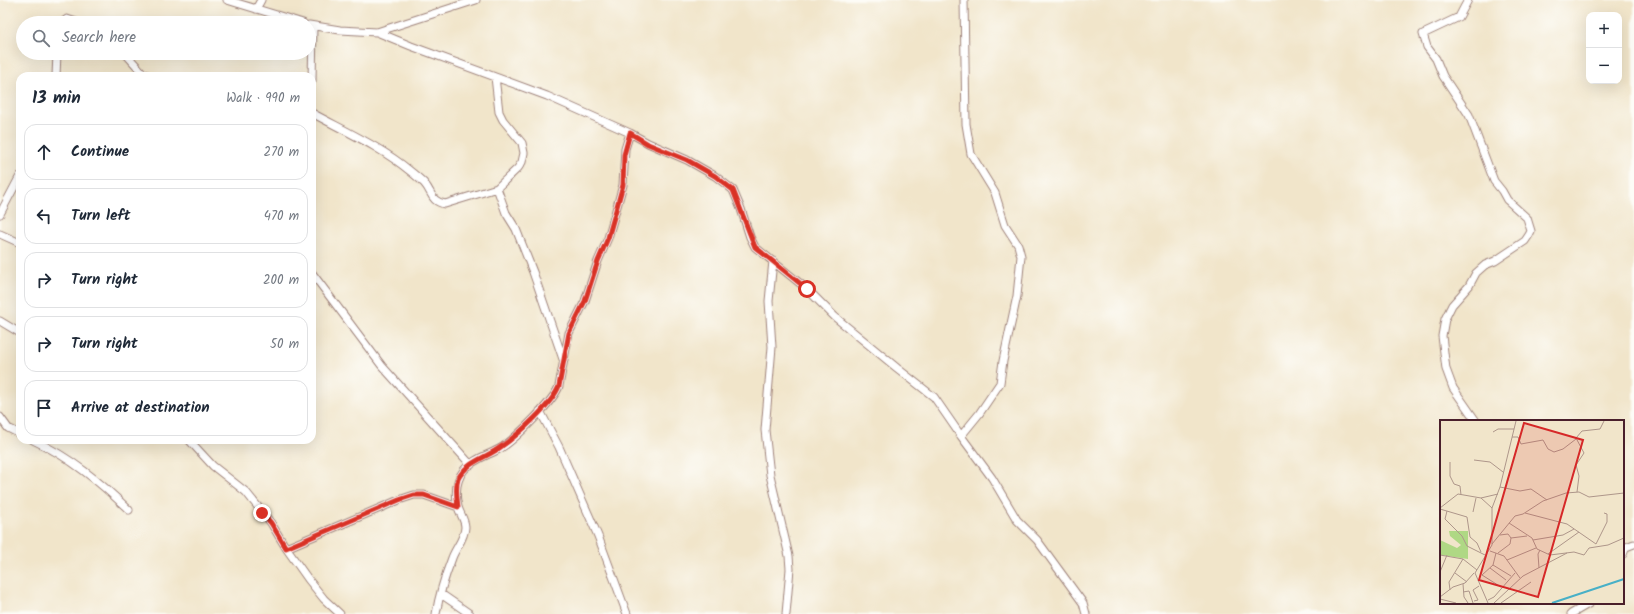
<!DOCTYPE html>
<html lang="en">
<head>
<meta charset="utf-8">
<style>
	:root { --surface:#fff; --page:#f6f6f7; --text:#1f2937; --muted:#747a83; --line:#e0e1e3 }
	body { margin:0; font-family:Kalam,sans-serif; background:var(--page); color:var(--text) }
	.controls { position:absolute; right:12px; top:12px; display:grid; overflow:hidden; border-radius:8px; box-shadow:0 4px 16px #0002 }
	.controls button { width:36px; height:36px; display:grid; place-items:center; padding:0; border:0; border-bottom:1px solid var(--line); background:var(--surface); color:var(--text); font:20px sans-serif }
	.stop { position:absolute; width:12px; height:12px; margin:-9px; border:3px solid #d93025; border-radius:50%; background:#fff }
	.stop.end { background:#d93025; border-color:#fff; box-shadow:0 1px 4px #0008 }
	.list { margin:0; padding:0; list-style:none }
	h2 { display:flex; justify-content:space-between; align-items:center; height:52px; margin:0; padding:0 16px; font-size:17px }
	h2 small { font-size:13px; font-weight:400; color:var(--muted) }
	.list li { display:grid; grid-template-columns:26px 1fr auto; gap:12px; align-items:center; box-sizing:border-box; height:56px; margin:0 8px 8px; padding:0 8px; border:1px solid var(--line); border-radius:12px }
	.list b { display:block; font-size:15px; white-space:nowrap }
	.list em { font-size:13px; font-style:normal; color:var(--muted) }
	.icon { flex:none; width:22px; height:22px; fill:none; stroke:currentColor; stroke-width:2; stroke-linecap:round; stroke-linejoin:round }
	.map { position:relative; flex:none; width:1634px; height:614px; overflow:hidden }
	.search { position:absolute; background:var(--surface); box-shadow:0 4px 16px #0002; left:16px; top:16px; width:300px; height:44px; display:flex; align-items:center; gap:10px; box-sizing:border-box; padding:0 14px; border-radius:22px; color:var(--muted); font-size:15px }
	.panel { position:absolute; background:var(--surface); box-shadow:0 4px 16px #0002; left:16px; top:72px; width:300px; height:372px; border-radius:12px }
	.map>svg:first-child { display:block }
	.lines { fill:none; stroke-linecap:round; stroke-linejoin:round }
	.minor-casing { stroke:#9e827a; stroke-width:9 }
	.minor { stroke:#fff; stroke-width:7 }
	.route { stroke:#d93025; stroke-width:5 }
	.inset-river { fill:none; stroke:#48b0c7; stroke-width:2 }
	.inset-road { fill:none; stroke:#ae968a; stroke-width:1 }
	.view { fill:#d62828; fill-opacity:0.15; stroke:#d62828; stroke-width:2 }
	.inset-edge { fill:none; stroke:#4a1f2b; stroke-width:2 }
</style>
</head>
<body>
<div class="map">
<svg width="1634" height="614" viewBox="0 0 1634 614">
	<rect width="100%" height="100%" fill="#fdfcf7"/>
	<filter id="ink" filterUnits="userSpaceOnUse"><feTurbulence type="fractalNoise" baseFrequency=".025" numOctaves="2"/><feDisplacementMap in="SourceGraphic" scale="8" xChannelSelector="R" yChannelSelector="G"/><feConvolveMatrix kernelMatrix="1 2 1 2 8 2 1 2 1" color-interpolation-filters="sRGB"/></filter>
	<filter id="wash" filterUnits="userSpaceOnUse"><feTurbulence type="fractalNoise" baseFrequency=".012" numOctaves="4" result="noise"/><feDisplacementMap in="SourceGraphic" scale="16" xChannelSelector="R" yChannelSelector="G"/><feGaussianBlur stdDeviation="0.9" result="paint"/><feColorMatrix in="noise" values="0 0 0 0 0 0 0 0 0 0 0 0 0 0 0 0 0 1.4 0 .05"/><feComposite in="paint" operator="in"/></filter>
	<g filter="url(#wash)">
		<rect width="100%" height="100%" fill="#f1e5ca"/>
	</g>
	<g filter="url(#ink)">
		<g class="lines">
			<defs>
				<path id="minor" d="M227,0L303,23
					M1468,0L1459,17L1423,34L1427,47L1436,59L1443,76L1469,115L1494,181L1502,191L1507,200L1527,218L1531,231L1529,235L1525,241L1495,261L1485,265L1476,273L1469,286L1452,305L1445,319L1442,336L1446,369L1453,388L1476,421
					M256,9L261,0
					M62,23L67,19L79,23
					M309,25L340,30L377,32L476,0
					M377,32L411,46L547,96L630,133L648,143L687,160L715,176L733,190L741,209L750,237L755,247L807,289L835,317L897,368L934,397L961,436L992,478L1017,520L1037,540L1083,603L1086,614
					M125,53L143,73L149,76
					M56,76L57,53
					M312,81L313,26
					M312,113C345,131 381,147 410,171C415,175 420,179 424,183C433,193 430,201 445,204L497,188L518,168L522,162L524,153L522,143L503,120L499,112L495,77
					M497,188L506,213L516,229L533,272L563,359
					M0,214L20,176
					M0,234L20,243
					M773,261L769,301L772,347L765,430L770,475L789,556L790,569L786,614
					M312,273L382,366L471,465
					M0,321L20,333
					M540,411L559,447L598,536L627,614
					M0,417L8,428L20,434
					M961,436L979,414L1000,383L1003,361L1017,296L1021,256L1018,245L1005,225L995,193L971,154L966,124L964,0
					M33,440C70,457 100,482 129,510
					M189,440L213,466L246,492L271,523L286,548L308,579L324,599L340,614
					M286,548L399,500L414,495H424L458,507
					M1623,554L1626,547L1634,544
					M441,594L470,614
					M436,614C439,596 445,576 452,558C455,549 465,538 465,527C465,520 460,514 458,507C455,494 456,480 464,470C473,459 489,455 501,448C515,439 554,401 559,386L569,333L585,301L598,261L608,238L616,210L623,185L625,149L630,133
					M1571,614L1590,603"/>
			</defs>
			<use href="#minor" class="minor-casing"/>
			<use href="#minor" class="minor"/>
		</g>
	</g>
	<g class="lines" filter="url(#ink)">
		<path class="route" d="M262,513L271,523L286,548L399,500L414,495H424L458,507C457,498 455,488 458,479C467,461 487,458 502,446C518,435 553,403 559,386L569,333L585,301L598,261L608,238L616,210L623,185L624,155L630,133L648,144L687,160L715,176L733,190L755,247L807,289"/>
	</g>
	<g transform="translate(1440 420)">
		<rect width="184" height="184" fill="#f1e5ca"/>
		<path d="M9,111H28V139L0,135V120L17,128L21,125L10,116Z" fill="#afd884"/>
		<path class="inset-river" d="M112,183L184,159"/>
		<path class="inset-road" d="M53,12L58,9H74M72,17H78L81,24L103,20L108,29L114,32L123,29L136,19M34,40L50,42L63,52M10,42V56L14,64L20,66L21,75M60,67L80,71L91,69L107,80M137,72L139,56L136,45L144,33L136,18L142,11L160,9L164,1M41,78L58,74M0,88L18,74L41,78L52,88M0,89L27,97L30,117L37,123L41,132M7,91L5,99L22,116L27,126L47,136M33,92L36,78M85,93L127,104L156,124M69,103L92,118L97,129L110,135L134,132L144,135L149,128L168,125L184,118M60,115L68,114L71,118L87,116M93,120L123,115L134,109M52,124L75,96L83,94L103,81L126,73L139,72L149,77L184,73M156,124L167,102V94L164,93M50,131L64,136L80,158M56,133L53,145L42,155L61,167M58,133L70,124L71,118M108,134L139,112M0,135L23,139L37,150M67,140L96,128M53,145L71,156M50,148L66,160M99,148L98,134L100,130M0,152L7,135M15,153L27,162M23,164L24,177L28,183M10,170L9,162L23,139M23,172L29,171L33,183M0,177L13,167L25,163L34,153M0,179L16,183M48,180L54,177L75,153M34,181L38,180L33,170L39,166M48,183L35,153L52,125V88L60,67L76,1M54,183L83,156L127,133M61,183L91,162"/>
		<path class="view" d="M84,3L143,20L98,177L39,160Z"/>
		<rect width="184" height="184" class="inset-edge"/>
	</g>
</svg>
<div class="controls">
<button>+</button>
<button>−</button>
</div>
<div class="stop" style="left:807px;top:289px"></div>
<div class="stop end" style="left:262px;top:513px"></div>
<div class="search"><svg class="icon" aria-label="search" viewBox="0 0 24 24"><circle cx="10" cy="10" r="6"/><path d="M15 15l6 6"/></svg>Search here</div>
<section class="panel">
<h2>13 min<small>Walk · 990 m</small></h2>
<ul class="list">
<li><svg class="icon" aria-label="ahead" viewBox="0 0 24 24"><path d="M12 20V5M6 11l6-6 6 6"/></svg><div><b>Continue</b></div><em>270 m</em></li>
<li><svg class="icon" aria-label="left" viewBox="0 0 24 24"><path d="M17 20v-9H6M10 6l-5 5 5 5"/></svg><div><b>Turn left</b></div><em>470 m</em></li>
<li><svg class="icon" aria-label="right" viewBox="0 0 24 24"><path d="M7 20v-9h11M14 6l5 5-5 5"/></svg><div><b>Turn right</b></div><em>200 m</em></li>
<li><svg class="icon" aria-label="right" viewBox="0 0 24 24"><path d="M7 20v-9h11M14 6l5 5-5 5"/></svg><div><b>Turn right</b></div><em>50 m</em></li>
<li><svg class="icon" aria-label="arrive" viewBox="0 0 24 24"><path d="M6 21V4h12l-3 4 3 4H6"/></svg><div><b>Arrive at destination</b></div></li>
</ul>
</section>
</div>
</body>
</html>
